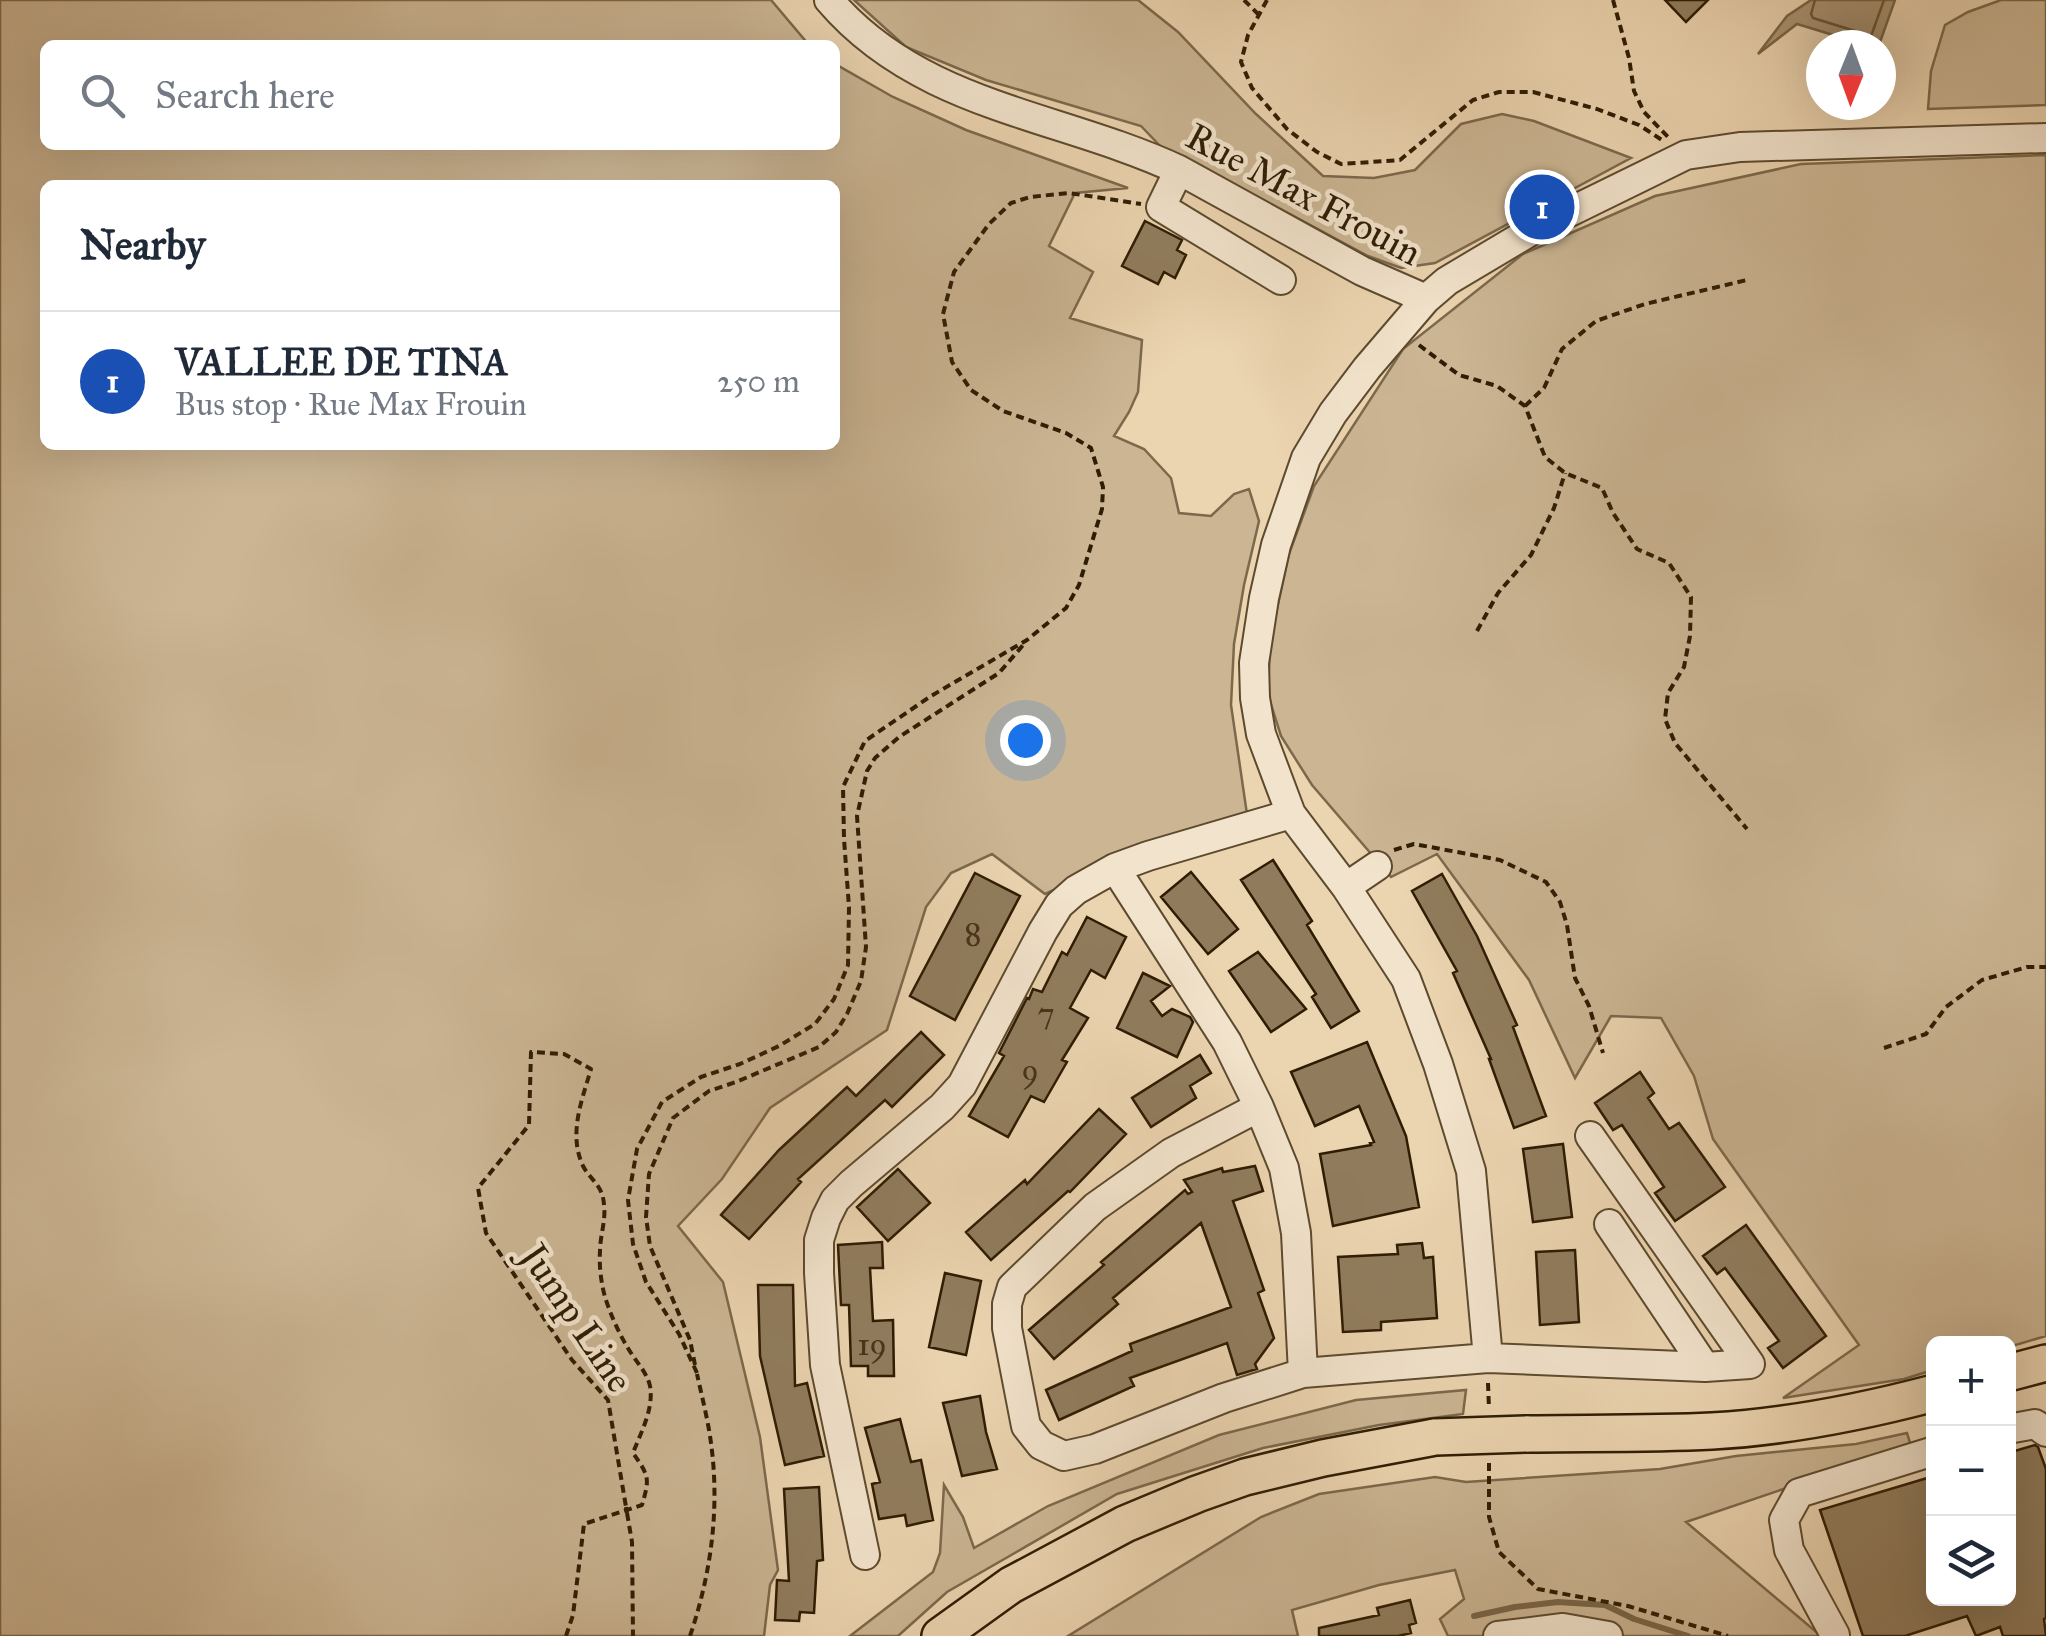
<!DOCTYPE html>
<html lang="en">
<head>
<meta charset="utf-8">
<style>
	:root { --surface:#fff; --page:#f6f6f7; --text:#1f2937; --muted:#747a83; --line:#e0e1e3; --accent:#8f2418 }
	body { margin:0; font-family:"IM FELL Great Primer",serif; background:var(--page); color:var(--text) }
	.controls { position:absolute; right:30px; bottom:30px; display:grid; overflow:hidden; border-radius:15px; box-shadow:0 10px 40px #0002 }
	.controls button { width:90px; height:90px; display:grid; place-items:center; padding:0; border:0; border-bottom:2px solid var(--line); background:var(--surface); color:var(--text); font:50px sans-serif }
	.compass { position:absolute; left:1806px; top:30px; width:90px; height:90px; border-radius:50%; background:var(--surface); box-shadow:0 10px 40px #0002; rotate:181deg }
	.you { position:absolute; left:1025px; top:740px; width:35px; height:35px; margin:-25px; border:8px solid #fff; border-radius:50%; background:#1a73e8; box-shadow:0 0 0 15px #1a73e833 }
	.badge { display:grid; place-items:center; width:65px; height:65px; border-radius:50%; background:var(--accent); color:#fff; font-size:32px; font-weight:700 }
	.pin { position:absolute; translate:-50% -50%; border:5px solid #fff; box-shadow:0 2px 10px #0006 }
	.list { margin:0; padding:0; list-style:none }
	h2 { display:flex; justify-content:space-between; align-items:center; height:130px; margin:0; padding:0 40px; font-size:42px }
	h2 small { font-size:32px; font-weight:400; color:var(--muted) }
	.list li { display:grid; grid-template-columns:65px 1fr auto; gap:30px; align-items:center; box-sizing:border-box; height:140px; padding:0 40px; border-top:2px solid var(--line) }
	.list b { display:block; font-size:38px; white-space:nowrap }
	.list p { margin:0; font-size:32px; white-space:nowrap; color:var(--muted) }
	.list em { font-size:32px; font-style:normal; color:var(--muted) }
	.icon { flex:none; width:55px; height:55px; fill:none; stroke:currentColor; stroke-width:2; stroke-linecap:round; stroke-linejoin:round }
	.map { position:relative; flex:none; width:2046px; height:1636px; overflow:hidden }
	.search { position:absolute; background:var(--surface); box-shadow:0 10px 40px #0002; left:40px; top:40px; width:800px; height:110px; display:flex; align-items:center; gap:25px; box-sizing:border-box; padding:0 35px; border-radius:15px; color:var(--muted); font-size:38px }
	.panel { position:absolute; background:var(--surface); box-shadow:0 10px 40px #0002; left:40px; top:180px; width:800px; height:270px; border-radius:15px }
	.map>svg:first-child { display:block }
	.green { fill:#cbb593; stroke:#7c684b; stroke-width:2.5; fill-rule:evenodd }
	.water { fill:#ab9575; stroke:#796547; stroke-width:2.5 }
	.lines { fill:none; stroke-linecap:round; stroke-linejoin:round }
	.shore { stroke:#6c583c; stroke-width:2.5 }
	.stream { stroke:#796547; stroke-width:6 }
	.building { fill:#907c5d; stroke:#2e1c03; stroke-width:2.5 }
	.minor-casing { stroke:#5d4a2e; stroke-width:32 }
	.major-casing { stroke:#2e1c03; stroke-width:40 }
	.path { stroke:#2e1c03; stroke-width:4; stroke-dasharray:8 5; stroke-linecap:butt }
	.minor { stroke:#f2e3cc; stroke-width:28 }
	.major { stroke:#ebd4b0; stroke-width:35 }
	.major-bridge-casing { stroke:#2e1c03; stroke-width:40; stroke-linecap:butt }
	.path-bridge { stroke:#2e1c03; stroke-width:4; stroke-dasharray:8 5; stroke-linecap:butt }
	.major-bridge { stroke:#ebd4b0; stroke-width:35 }
	.labels { text-anchor:middle; stroke-width:9; stroke-linejoin:round; paint-order:stroke }
	.number-label { font-size:32px; fill:#46341a }
	.street-label { font-size:38px; fill:#2e1c03; stroke:#f2e3cc }
</style>
</head>
<body>
<div class="map">
<svg width="2046" height="1636" viewBox="0 0 2046 1636">
	<rect width="100%" height="100%" fill="#ebd4b0"/>
	<filter id="stains"><feTurbulence type="fractalNoise" baseFrequency=".002" numOctaves="4"/><feColorMatrix values="0 0 0 0 .2 0 0 0 0 .09 0 0 0 0 .02 0 0 0 .5 -.17"/></filter>
	<radialGradient id="worn" r=".72"><stop offset=".6" stop-color="#630" stop-opacity="0"/><stop offset="1" stop-color="#630" stop-opacity=".3"/></radialGradient>
	<path class="green" d="M0,0H771L809,45H45V145H835V64L893,97L966,130L1128,188L1075,193L1049,246L1093,272L1070,318L1142,340L1138,392L1129,412L1114,436L1144,449L1171,478L1179,513L1211,516L1234,494L1249,489L1259,521L1244,585L1234,644L1231,705L1248,821L1134,854L1045,894L992,854L951,873L926,907L887,1030L770,1108L722,1179L678,1226L723,1282L760,1437L778,1570L770,1585L764,1636H0ZM45,185H835V445H45Z
		M854,0H1138L1178,32L1256,114L1323,176L1374,178L1415,170L1461,124L1502,114L1534,121L1631,158L1435,263L1401,268L1368,256L1213,173L1163,149L1141,126L986,80L906,47Z
		M2001,0H2046V105L1928,109L1931,71L1945,25L1968,12Z
		M2046,155V1336L2009,1347L2008,1344H1934L1933,1370L1904,1379L1783,1398L1859,1345L1713,1139L1694,1076L1661,1018L1611,1016L1575,1078L1529,980L1437,854L1391,877L1312,785L1281,736L1268,695L1270,641L1289,554L1314,486L1403,349L1523,254L1655,196L1801,164Z
		M1466,1390L1463,1414L1379,1425L1263,1448L1117,1494L947,1592L898,1636H850L933,1572L940,1553L944,1485L963,1517L974,1548L1048,1506L1219,1435L1356,1400Z
		M1907,1433L1911,1446L1686,1522L1821,1636H1448L1440,1619L1464,1599L1455,1570L1379,1585L1292,1610L1298,1636H1068L1261,1517L1319,1494L1435,1477L1466,1482L1660,1469L1736,1456L1856,1444Z"/>
	<path class="water" d="M1811,0H1895L1879,45H1866L1797,24L1758,54L1787,16Z"/>
	<g class="lines">
		<path class="shore" d="M1815,0L1811,14L1813,18L1855,31L1866,42L1870,39L1884,0"/>
		<path class="stream" d="M1474,1616L1515,1607L1558,1602L1605,1605L1634,1619L1688,1636"/>
	</g>
	<path class="building" d="M1665,0H1708L1686,22Z
		M1145,221L1182,240L1177,250L1186,255L1175,278L1164,272L1158,284L1122,266Z
		M1273,860L1312,921L1307,925L1359,1011L1331,1028L1312,997L1316,994L1241,880Z
		M1191,872L1238,929L1208,954L1161,897Z
		M975,873L1020,896L955,1020L910,996Z
		M1442,874L1477,936L1517,1025L1513,1027L1546,1116L1514,1128L1489,1059H1491L1453,973L1457,971L1412,891Z
		M1087,917L1126,937L1105,978L1091,970L1070,1008L1088,1018L1062,1060L1067,1062L1044,1102L1031,1096L1008,1137L969,1116L1004,1056L999,1053L1027,998L1029,999L1033,989L1042,992L1062,952L1067,955Z
		M1258,952L1306,1009L1271,1032L1229,971Z
		M1143,973L1170,986L1151,1001L1162,1016L1172,1009L1190,1017L1193,1022L1177,1057L1117,1028Z
		M921,1032L944,1055L892,1107L885,1100L798,1179L801,1182L749,1239L721,1215L779,1150L847,1087L856,1096Z
		M1367,1042L1406,1136L1419,1207L1333,1226L1320,1154L1371,1145L1370,1143L1374,1142L1359,1106L1315,1126L1291,1072Z
		M1200,1055L1211,1073L1190,1086L1196,1098L1151,1127L1132,1098Z
		M1640,1072L1654,1093L1648,1098L1669,1129L1679,1123L1725,1187L1675,1221L1655,1193L1664,1187L1622,1125L1613,1130L1595,1103Z
		M1099,1109L1126,1134L1070,1192L1068,1191L991,1260L966,1232L1025,1180L1027,1184Z
		M1563,1144L1572,1217L1533,1222L1523,1149Z
		M1255,1166L1263,1191L1233,1201L1264,1290L1258,1293L1274,1338L1255,1364L1257,1369L1237,1375L1227,1343L1130,1378L1134,1386L1059,1420L1046,1390L1132,1351L1130,1344L1231,1307L1201,1223L1113,1298L1118,1304L1054,1359L1029,1330L1104,1265L1101,1262L1185,1190L1188,1194L1192,1192L1184,1180L1222,1168L1223,1172Z
		M898,1169L930,1203L888,1241L857,1207Z
		M1746,1225L1826,1336L1783,1368L1768,1348L1779,1341L1725,1268L1717,1274L1703,1256Z
		M882,1242L883,1268H870L873,1321L893,1320L894,1376H868V1366H851L849,1305H841L838,1245Z
		M1422,1243L1424,1258L1433,1257L1437,1318L1381,1322V1330L1343,1332L1338,1257L1398,1254L1397,1245Z
		M1575,1250L1579,1322L1540,1325L1536,1252Z
		M945,1273L981,1281L966,1355L929,1347Z
		M758,1285H793L795,1386L807,1383L824,1456L785,1465L760,1356Z
		M980,1396L986,1432L997,1469L962,1476L943,1403Z
		M900,1419L911,1462L921,1460L933,1520L907,1526L905,1515L879,1519L872,1484L880,1482L865,1428Z
		M2035,1445L2038,1447L2046,1469V1618L2044,1619L2046,1636H2003L2000,1627L1976,1636L1967,1616L1905,1636H1863L1820,1510L1934,1476V1598H2008V1453Z
		M819,1487L823,1560L817,1561L814,1613L800,1612L799,1621L775,1620L777,1580L789,1581L784,1489Z
		M1410,1600L1416,1623L1409,1625L1411,1633L1398,1636H1319V1628L1379,1615L1377,1608Z"/>
	<g class="lines">
		<defs>
			<path id="minor" d="M829,0C920,107 1059,114 1179,170L1362,271L1426,299L1447,281L1531,231L1686,155L1740,147L2046,138
				M1179,170L1161,207L1281,280
				M1426,299L1367,368L1333,413L1306,458L1276,545L1264,598L1254,663L1255,698L1261,734L1291,814L1346,887L1406,979L1438,1064L1471,1171L1488,1358
				M1115,868L1227,1042L1259,1107L1284,1168L1296,1233L1303,1373
				M1346,887L1377,866
				M1259,1107L1171,1153L1095,1207L1012,1287L1007,1304V1328L1026,1426L1041,1445L1064,1456L1095,1449L1224,1398L1303,1373L1488,1358L1705,1367L1609,1224
				M1590,1136L1750,1364L1705,1367
				M2008,1429L2035,1424L2046,1432
				M865,1555L825,1365L819,1273V1240L826,1218L835,1200L851,1184L942,1107L962,1085L1043,931L1059,905L1076,890L1115,868L1148,856L1291,814
				M1835,1635L1789,1550L1784,1520L1799,1493L1934,1451
				M1498,1636L1563,1628L1608,1636"/>
			<path id="major" d="M2008,1373L2046,1363
				M1526,1434C1588,1433 1650,1434 1712,1431C1786,1427 1862,1412 1934,1393
				M940,1636L1011,1585L1125,1524L1197,1494L1245,1477L1323,1458L1435,1437"/>
		</defs>
		<use href="#minor" class="minor-casing"/>
		<use href="#major" class="major-casing"/>
		<path class="path" d="M1244,0L1258,14
			M1267,0L1248,35L1241,62L1252,88L1287,129L1317,152L1341,164L1400,160L1473,100L1499,92H1533L1597,109L1639,125L1665,142
			M1613,0L1629,58L1634,91L1644,112L1669,138
			M1419,345L1459,375L1497,386L1525,406L1545,457L1565,473L1602,488L1613,513L1637,549L1669,563L1691,597L1690,636L1684,667L1668,693L1665,719L1675,743L1747,829
			M1525,406L1544,388L1562,349L1596,321L1645,304L1747,280
			M1477,631L1498,593L1531,555L1554,508L1565,473
			M1394,850L1414,844L1500,860L1546,882L1560,902L1567,925L1575,978L1589,1006L1603,1053
			M1884,1048L1926,1034L1946,1007L1982,980L2027,967H2046
			M695,1365L690,1340L650,1246L646,1217L649,1174L673,1118L709,1091L736,1082L819,1047L836,1032L847,1014L861,981L866,947L857,816L867,771L875,758L899,737L999,673L1024,644
			M697,1373L679,1334L646,1282L633,1244L628,1200L637,1149L662,1102L701,1077L740,1064L779,1046L815,1024L834,999L848,965L849,907L844,839L843,787L865,741L931,696L1027,640L1066,608L1079,585L1102,509L1103,487L1091,448L1066,433L1003,411L971,390L952,362L943,314L954,272L989,224L1011,203L1030,197L1069,193L1141,204
			M1488,1383L1489,1409
			M1489,1463V1517L1499,1552L1538,1589L1628,1606L1728,1636
			M627,1513L632,1542L633,1636
			M566,1636L573,1615L584,1524L642,1505C650,1478 649,1476 633,1453C641,1432 654,1409 650,1386C647,1373 638,1364 631,1353C620,1336 611,1316 605,1297C601,1283 599,1265 600,1251C600,1236 606,1221 604,1205C603,1185 591,1181 583,1166C568,1134 582,1100 591,1069L564,1054L531,1052L529,1125L478,1188L486,1233L572,1360L608,1400L626,1507
			M690,1636C711,1574 720,1509 711,1443C708,1420 702,1397 697,1374"/>
		<use href="#minor" class="minor"/>
		<use href="#major" class="major"/>
		<defs>
			<path id="major-bridge" d="M1435,1437L1526,1434"/>
		</defs>
		<use href="#major-bridge" class="major-bridge-casing"/>
		<path class="path-bridge" d="M626,1507L627,1513"/>
		<use href="#major-bridge" class="major-bridge"/>
	</g>
	<g class="labels">
		<g class="number-label">
			<text x="973" y="945">8</text>
			<text x="1046" y="1024">7</text>
			<text x="1030" y="1081">9</text>
			<text x="872" y="1355">19</text>
		</g>
		<g class="street-label">
			<text transform="translate(1304 194) rotate(28)" y="13">Rue Max Frouin</text>
			<text transform="translate(577 1318) rotate(56)" y="13">Jump Line</text>
		</g>
	</g>
	<rect width="100%" height="100%" filter="url(#stains)"/>
	<rect width="100%" height="100%" fill="url(#worn)"/>
</svg>
<div class="controls">
<button>+</button>
<button>−</button>
<button><svg class="icon" aria-label="layers" viewBox="0 0 24 24"><path d="M12 4l9 5-9 5-9-5zM3 14l9 5 9-5"/></svg></button>
</div>
<svg class="compass" viewBox="-18 -18 36 36"><path d="M0-13l5 13h-10z" fill="#e53935"/><path d="M0 13l5-13h-10z" fill="#747a83"/></svg>
<div class="you"></div>
<div class="pin badge" style="left:1542px;top:207px;background:#1a4fb4">1</div>
<div class="search"><svg class="icon" aria-label="search" viewBox="0 0 24 24"><circle cx="10" cy="10" r="6"/><path d="M15 15l6 6"/></svg>Search here</div>
<section class="panel">
<h2>Nearby<small></small></h2>
<ul class="list">
<li><span class="badge" style="background:#1a4fb4">1</span><div><b>VALLEE DE TINA</b><p>Bus stop · Rue Max Frouin</p></div><em>250 m</em></li>
</ul>
</section>
</div>
</body>
</html>
